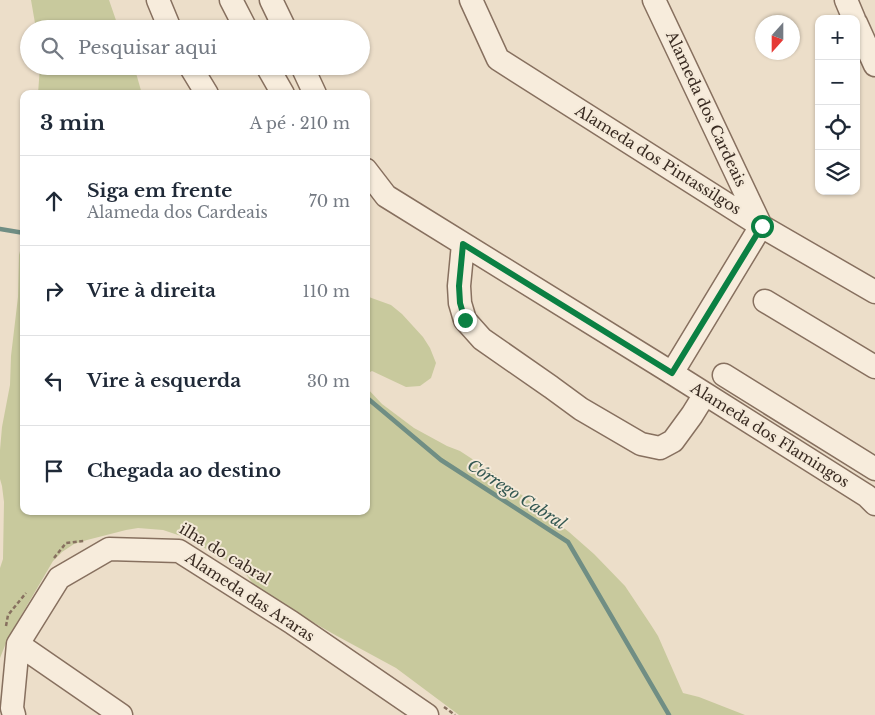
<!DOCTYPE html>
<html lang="pt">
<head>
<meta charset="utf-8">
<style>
	:root { --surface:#fff; --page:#f2f2f3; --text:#1f2937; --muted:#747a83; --line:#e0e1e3 }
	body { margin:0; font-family:"Libre Baskerville",serif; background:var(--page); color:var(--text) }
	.controls { position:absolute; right:15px; top:15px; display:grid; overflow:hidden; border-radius:10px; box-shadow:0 1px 4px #0004 }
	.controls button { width:45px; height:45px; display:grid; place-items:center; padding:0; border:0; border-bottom:1px solid var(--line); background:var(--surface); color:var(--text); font:25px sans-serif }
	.compass { position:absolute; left:755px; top:15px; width:45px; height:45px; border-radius:50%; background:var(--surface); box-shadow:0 1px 4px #0004; rotate:201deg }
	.stop { position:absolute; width:15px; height:15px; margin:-11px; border:4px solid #0b8043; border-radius:50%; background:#fff }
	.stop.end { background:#0b8043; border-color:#fff; box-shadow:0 1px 5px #0008 }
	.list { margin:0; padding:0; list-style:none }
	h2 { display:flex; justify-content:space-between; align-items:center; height:65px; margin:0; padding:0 20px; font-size:21px }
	h2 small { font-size:16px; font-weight:400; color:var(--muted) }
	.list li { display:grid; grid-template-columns:32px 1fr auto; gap:15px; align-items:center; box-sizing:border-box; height:90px; padding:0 20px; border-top:1px solid var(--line) }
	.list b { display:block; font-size:19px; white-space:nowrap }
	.list p { margin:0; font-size:16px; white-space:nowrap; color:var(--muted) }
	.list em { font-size:16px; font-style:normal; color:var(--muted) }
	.icon { flex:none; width:28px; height:28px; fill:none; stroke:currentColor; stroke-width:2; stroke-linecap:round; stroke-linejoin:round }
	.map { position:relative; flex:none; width:875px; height:715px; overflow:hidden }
	.search { position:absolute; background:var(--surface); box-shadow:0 1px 4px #0004; left:20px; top:20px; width:350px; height:55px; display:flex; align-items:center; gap:12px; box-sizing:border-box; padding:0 18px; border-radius:28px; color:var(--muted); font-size:19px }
	.panel { position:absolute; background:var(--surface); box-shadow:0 1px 4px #0004; left:20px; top:90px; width:350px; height:425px; border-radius:10px }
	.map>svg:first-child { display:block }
	.green { fill:#c8c99d }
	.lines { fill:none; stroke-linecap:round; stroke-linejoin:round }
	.stream { stroke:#708e84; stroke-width:4.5 }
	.minor-casing { stroke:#87705f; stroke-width:25 }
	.path { stroke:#87705f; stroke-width:2.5; stroke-dasharray:4 2.5; stroke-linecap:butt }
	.minor { stroke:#f7ecdc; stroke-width:22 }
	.route { stroke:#0b8043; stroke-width:6 }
	.labels { text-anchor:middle; stroke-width:4; stroke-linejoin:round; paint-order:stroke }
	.street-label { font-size:15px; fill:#382a21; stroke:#f4e9d8 }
	.water-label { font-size:16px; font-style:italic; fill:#325751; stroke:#f4e9d8 }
</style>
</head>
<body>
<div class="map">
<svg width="875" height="715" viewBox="0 0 875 715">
	<rect width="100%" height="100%" fill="#ecdec9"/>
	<path class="green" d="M31,0H109L119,29H36Z
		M40,66H134L142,94H38Z
		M24,235V511H366V387L382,404L414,428L447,446L460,451L495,474L569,532L594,554L625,586L651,625L658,636L683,693L699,697L745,715H459L396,668L337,636L258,591L243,570L187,538L163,530L138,528L126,530L87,540L74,544L62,552L53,561L8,638L0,658V568L3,559L4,502L2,486L0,479V450L2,427L10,385L11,356L18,297L19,255Z
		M366,296L391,305L402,314L423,337L430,348L436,363L431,378L420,386L406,387L372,371L366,374Z"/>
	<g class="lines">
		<path class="stream" d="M0,229L24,233
			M366,397L441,460L568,542L669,715"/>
		<defs>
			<path id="minor" d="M158,0L170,29
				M231,0L246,29
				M271,0L285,29
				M471,0L498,59L761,226L875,292
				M654,0L761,226L672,373
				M846,0L854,19
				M856,23L875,65
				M190,66L207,94
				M267,66L283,94
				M302,66L315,94
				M366,170L386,196L672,373L867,496L875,504
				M463,244L459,286L460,303L465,320L482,339L551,387L581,409L641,444L660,448L673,441L692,415L705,394
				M765,301L875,367
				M724,375L875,469
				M18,644L121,715
				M14,715L12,708L18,644L59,578L109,549L179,551L291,622L427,715"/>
		</defs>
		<use href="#minor" class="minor-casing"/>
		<path class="path" d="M54,558L66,543L84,541
			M6,626L8,615L26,593
			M444,707L455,715"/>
		<use href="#minor" class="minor"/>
	</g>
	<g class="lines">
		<path class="route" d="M465,320L460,303L459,286L463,244L672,373L762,226"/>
	</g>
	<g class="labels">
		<g class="street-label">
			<text transform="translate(706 109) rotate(65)" y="5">Alameda dos Cardeais</text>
			<text transform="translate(658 160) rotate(32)" y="5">Alameda dos Pintassilgos</text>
			<text transform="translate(770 435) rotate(32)" y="5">Alameda dos Flamingos</text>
			<text transform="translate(225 554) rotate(31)" y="5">ilha do cabral</text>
			<text transform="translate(250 597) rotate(33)" y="5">Alameda das Araras</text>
		</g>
		<g class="water-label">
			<text transform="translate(517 494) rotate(33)" y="6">Córrego Cabral</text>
		</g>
	</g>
</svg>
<div class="controls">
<button>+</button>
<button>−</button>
<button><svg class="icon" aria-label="locate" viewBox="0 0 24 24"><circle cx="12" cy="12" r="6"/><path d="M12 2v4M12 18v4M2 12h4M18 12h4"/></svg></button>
<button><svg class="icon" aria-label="layers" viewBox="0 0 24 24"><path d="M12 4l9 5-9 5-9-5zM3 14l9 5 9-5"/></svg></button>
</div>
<svg class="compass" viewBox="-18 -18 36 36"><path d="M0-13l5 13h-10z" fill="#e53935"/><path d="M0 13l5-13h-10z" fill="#747a83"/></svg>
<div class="stop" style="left:762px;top:226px"></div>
<div class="stop end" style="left:465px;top:320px"></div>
<div class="search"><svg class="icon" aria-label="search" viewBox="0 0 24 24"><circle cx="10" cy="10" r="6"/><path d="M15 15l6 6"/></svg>Pesquisar aqui</div>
<section class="panel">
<h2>3 min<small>A pé · 210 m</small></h2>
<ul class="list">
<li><svg class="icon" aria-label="ahead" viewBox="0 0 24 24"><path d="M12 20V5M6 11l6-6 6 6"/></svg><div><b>Siga em frente</b><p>Alameda dos Cardeais</p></div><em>70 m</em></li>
<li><svg class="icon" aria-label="right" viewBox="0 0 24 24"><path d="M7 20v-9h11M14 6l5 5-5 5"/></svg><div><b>Vire à direita</b></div><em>110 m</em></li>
<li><svg class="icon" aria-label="left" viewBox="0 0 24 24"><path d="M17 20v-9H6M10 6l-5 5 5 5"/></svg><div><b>Vire à esquerda</b></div><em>30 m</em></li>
<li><svg class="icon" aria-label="arrive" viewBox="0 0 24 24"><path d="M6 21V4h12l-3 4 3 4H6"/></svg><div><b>Chegada ao destino</b></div></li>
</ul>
</section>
</div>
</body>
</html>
